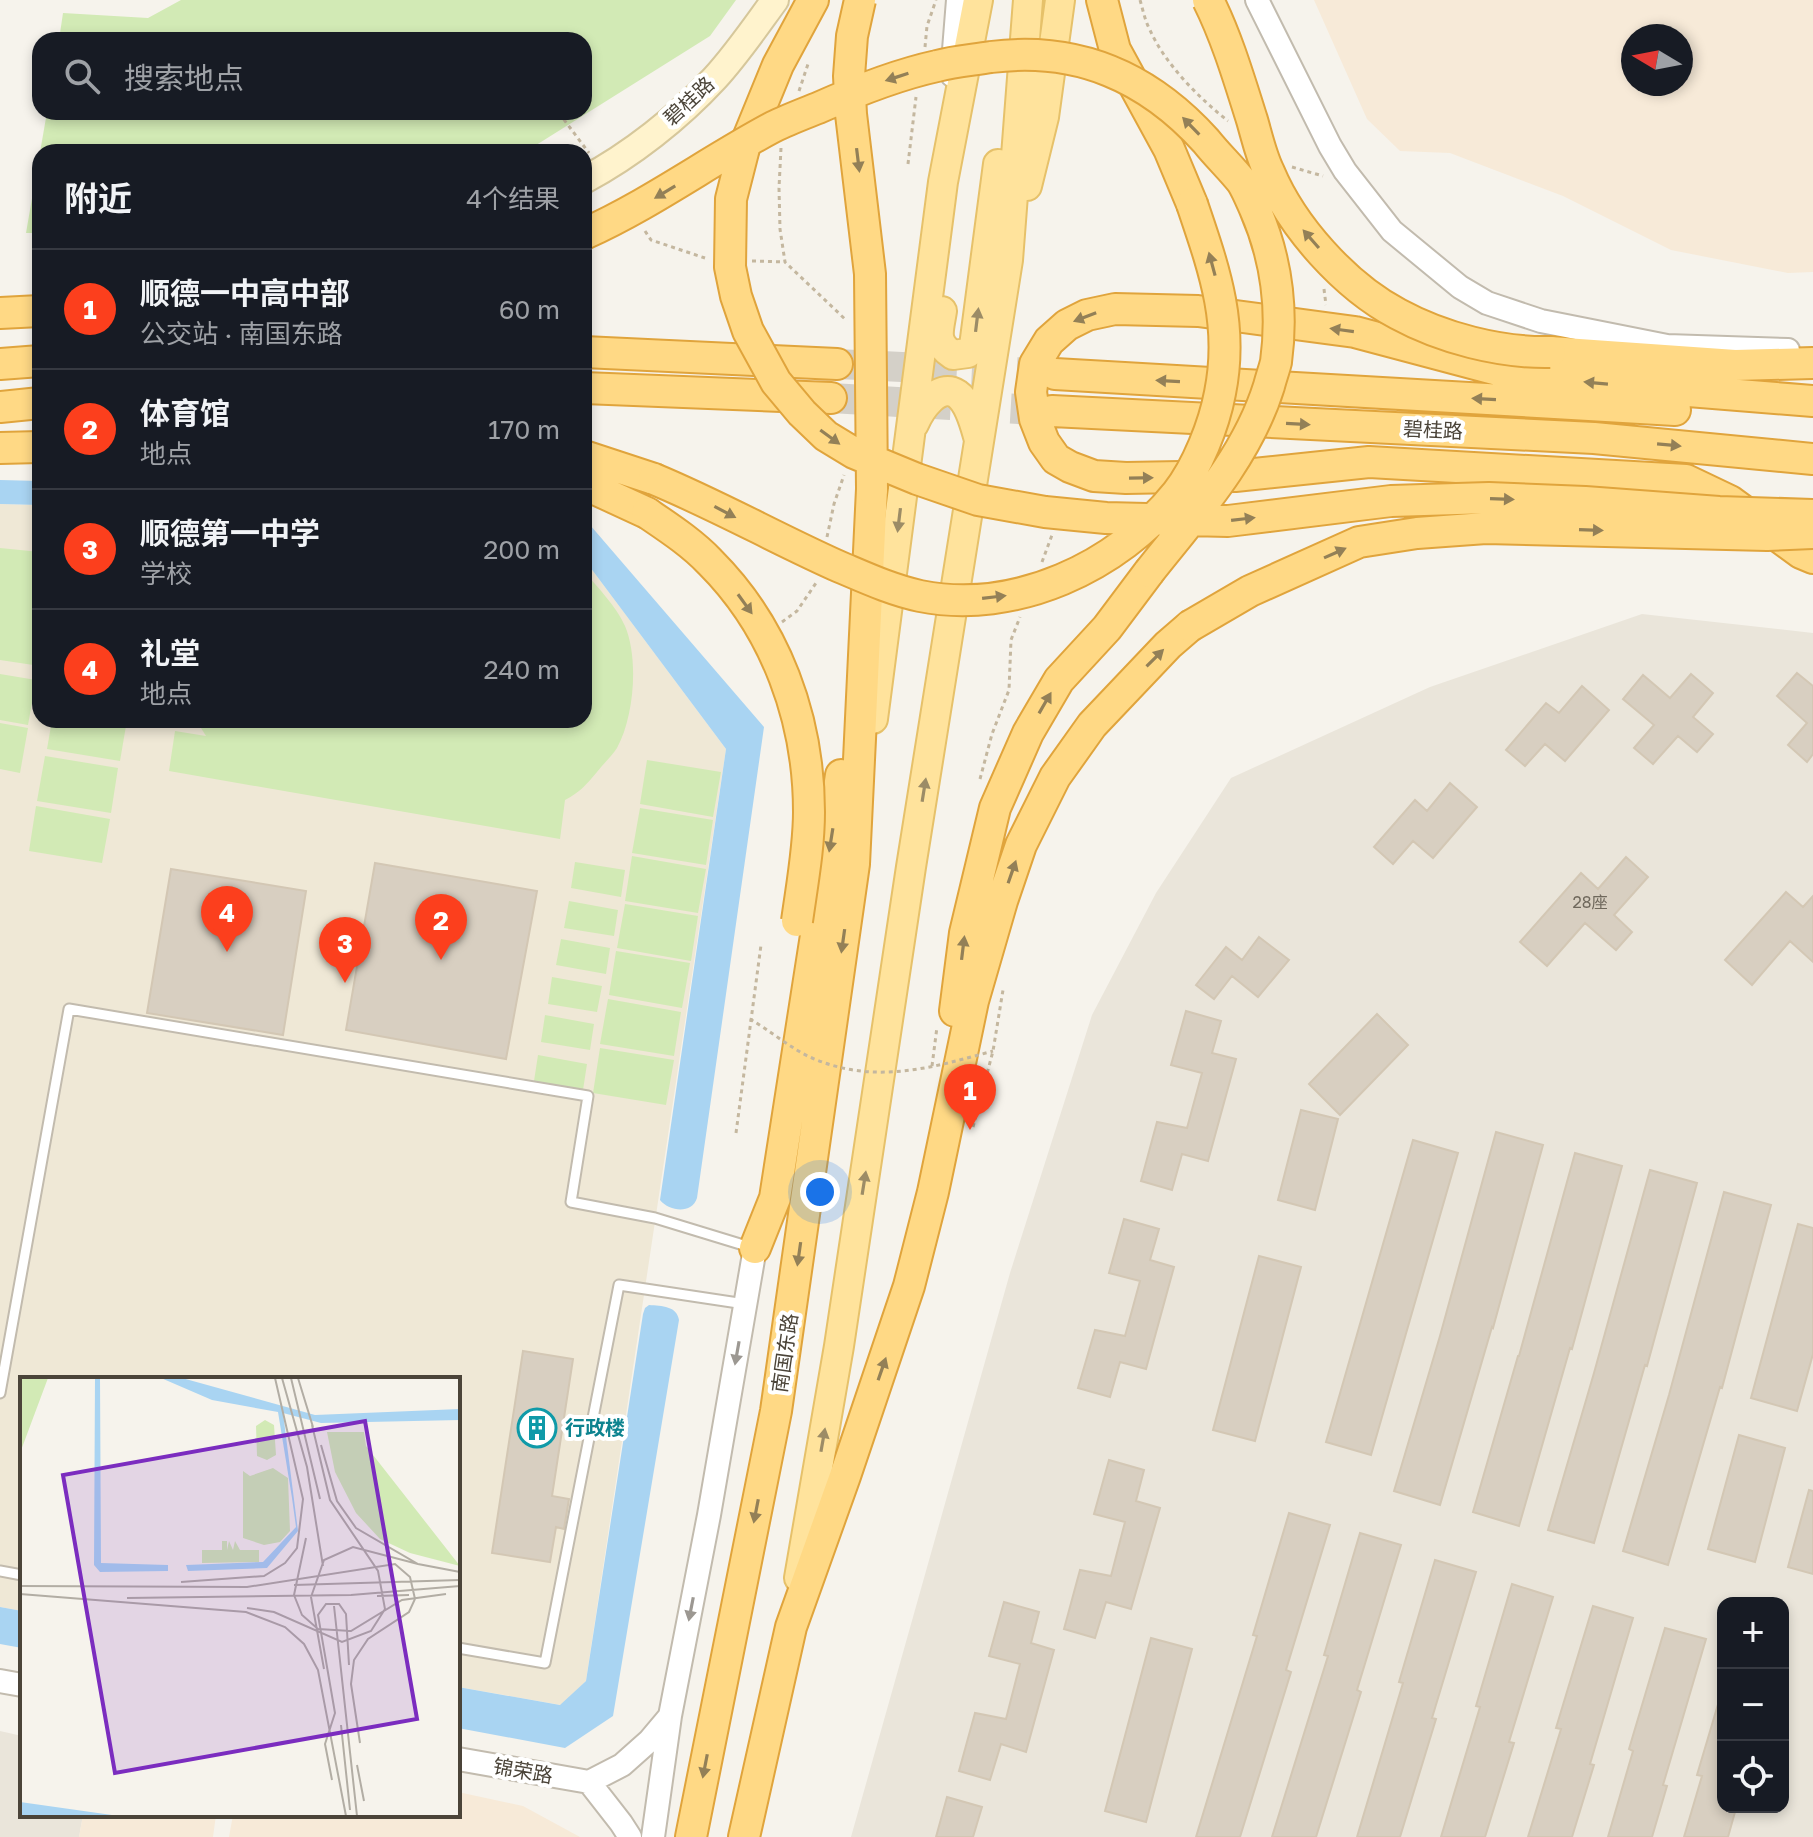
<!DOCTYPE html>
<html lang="zh">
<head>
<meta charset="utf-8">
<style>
	:root { --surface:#171b24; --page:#242831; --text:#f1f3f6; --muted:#9ea1a6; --line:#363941; --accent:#fc3f1d }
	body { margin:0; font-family:"Golos Text","Noto Sans SC",sans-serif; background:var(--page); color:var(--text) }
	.controls { position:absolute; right:24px; bottom:24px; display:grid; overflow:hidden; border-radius:16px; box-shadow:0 4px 12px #0003 }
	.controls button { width:72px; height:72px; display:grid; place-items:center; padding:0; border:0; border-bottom:2px solid var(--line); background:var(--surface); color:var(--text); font:40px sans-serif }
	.compass { position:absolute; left:1621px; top:24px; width:72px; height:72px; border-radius:50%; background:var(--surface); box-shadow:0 4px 12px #0003; rotate:280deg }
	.you { position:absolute; left:820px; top:1192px; width:28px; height:28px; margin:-20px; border:6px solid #fff; border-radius:50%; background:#1a73e8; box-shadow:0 0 0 12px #1a73e833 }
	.badge { display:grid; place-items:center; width:52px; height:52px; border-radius:50%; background:var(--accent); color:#fff; font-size:26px; font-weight:700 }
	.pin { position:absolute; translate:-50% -66px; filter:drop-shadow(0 2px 4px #0008) }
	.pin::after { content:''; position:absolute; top:42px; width:28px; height:24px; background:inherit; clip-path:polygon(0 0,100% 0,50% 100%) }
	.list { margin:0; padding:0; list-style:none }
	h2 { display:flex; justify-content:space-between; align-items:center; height:104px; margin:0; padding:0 32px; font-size:34px }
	h2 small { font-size:26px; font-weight:400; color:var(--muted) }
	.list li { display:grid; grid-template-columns:52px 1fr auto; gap:24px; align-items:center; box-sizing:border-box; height:120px; padding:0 32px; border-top:2px solid var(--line) }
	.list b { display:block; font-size:30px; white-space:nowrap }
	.list p { margin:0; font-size:26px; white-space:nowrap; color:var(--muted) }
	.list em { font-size:26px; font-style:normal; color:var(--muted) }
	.icon { flex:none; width:44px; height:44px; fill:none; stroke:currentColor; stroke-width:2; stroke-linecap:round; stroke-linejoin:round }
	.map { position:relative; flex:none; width:1813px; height:1837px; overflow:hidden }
	.search { position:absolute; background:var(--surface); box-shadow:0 4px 12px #0003; left:32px; top:32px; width:560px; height:88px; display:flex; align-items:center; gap:20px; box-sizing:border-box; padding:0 28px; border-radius:24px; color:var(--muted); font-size:30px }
	.panel { position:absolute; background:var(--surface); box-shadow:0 4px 12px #0003; left:32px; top:144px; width:560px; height:584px; border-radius:24px }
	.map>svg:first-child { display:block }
	.residential { fill:#eae5da; fill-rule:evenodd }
	.commercial { fill:#f7ead8; fill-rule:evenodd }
	.education { fill:#efe8d6 }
	.green { fill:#d2eab5 }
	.water { fill:#a9d4f2 }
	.building { fill:#d8cfc1; stroke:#d3c7b4; stroke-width:2 }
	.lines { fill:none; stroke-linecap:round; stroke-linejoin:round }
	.trunk-tunnel { stroke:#d4d0c8; stroke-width:30; stroke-dasharray:30 15; stroke-linecap:butt }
	.service-casing { stroke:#c2bbae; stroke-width:13 }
	.tertiary-casing { stroke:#c2bbae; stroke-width:26 }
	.secondary-casing { stroke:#d6c79b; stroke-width:30 }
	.primary-casing { stroke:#e6c16a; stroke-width:32 }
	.trunk-casing { stroke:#e0a43c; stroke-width:34 }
	.path { stroke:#c4b79f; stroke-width:3; stroke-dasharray:4 4; stroke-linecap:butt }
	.service { stroke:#fff; stroke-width:9 }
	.tertiary { stroke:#fff; stroke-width:22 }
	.secondary { stroke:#fff3cd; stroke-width:26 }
	.primary { stroke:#ffe39c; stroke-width:28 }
	.trunk { stroke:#ffd985; stroke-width:30 }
	.trunk-bridge-casing { stroke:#e0a43c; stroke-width:34; stroke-linecap:butt }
	.path-bridge { stroke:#c4b79f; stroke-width:3; stroke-dasharray:4 4; stroke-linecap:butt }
	.trunk-bridge { stroke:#ffd985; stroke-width:30 }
	.oneway { fill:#938057 }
	.oneway2 { fill:#9c8c66 }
	.oneway3 { fill:#9c9892 }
	.labels { text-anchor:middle; stroke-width:8; stroke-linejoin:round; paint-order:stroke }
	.number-label { font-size:16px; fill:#6e675b }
	.street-label { font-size:20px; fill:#4b4439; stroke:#fff }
	.culture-label { font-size:20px; font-weight:bold; fill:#0d838f; stroke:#fff; text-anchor:start }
	.inset-road { fill:none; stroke:#b2ada4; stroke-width:2 }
	.view { fill:#7b2cbf; fill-opacity:0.15; stroke:#7b2cbf; stroke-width:4 }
	.inset-edge { fill:none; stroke:#4b4439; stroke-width:4 }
</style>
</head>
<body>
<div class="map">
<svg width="1813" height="1837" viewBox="0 0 1813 1837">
	<rect width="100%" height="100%" fill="#f6f3ec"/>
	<path class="residential" d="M1642,614L1813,633V1837H851L1010,1273L1092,1015L1156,893L1231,778L1430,687ZM1723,1603H1783V1807H1723Z
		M0,1731L22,1736V1815H83L79,1837H0Z"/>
	<path class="commercial" d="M1314,0H1813V272L1788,273L1671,250L1563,196L1450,153L1400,151L1367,119ZM1633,36H1681V84H1633Z
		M458,1792L523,1806L580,1837H229L233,1815H458Z
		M83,1815H216L213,1837H79Z"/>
	<path class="education" d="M0,504L40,505V720H584V559L726,749L586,1681L561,1705L458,1687V1379H22V1611L0,1607Z"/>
	<path class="green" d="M181,0H736L710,36L533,147L518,152H40V233H26L47,112H584V40H59L63,13L148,18Z
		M0,548L40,552V666L0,660Z
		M584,571C598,588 616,606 625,626C639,659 634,717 617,748C612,756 603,764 597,772C587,784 579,793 565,800L560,839L169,771L175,731L206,736L196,720H584Z
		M0,674L36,680L28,725L0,720Z
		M52,720H127L120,761L47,749Z
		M0,723L28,728L20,773L0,769Z
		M45,756L118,768L111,813L37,801Z
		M647,760L721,772L713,817L640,804Z
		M36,806L110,819L102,863L29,851Z
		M640,808L713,820L706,865L632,853Z
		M632,856L706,869L698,913L625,901Z
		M575,862L625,870L621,897L571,888Z
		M569,901L618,910L614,936L564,928Z
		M625,904L698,916L691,961L617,948Z
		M561,939L610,948L606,974L556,965Z
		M616,951L690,963L682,1008L609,995Z
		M552,977L602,986L597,1012L548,1004Z
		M608,999L681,1012L674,1056L600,1044Z
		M545,1015L594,1024L590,1050L541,1042Z
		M600,1048L674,1060L666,1105L593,1093Z
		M538,1055L587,1064L583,1090L534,1081Z"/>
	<path class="water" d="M0,480L40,481V505L0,504Z
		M584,518L764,727L697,1198C692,1214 670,1212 660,1200L726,749L584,559Z
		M649,1305C662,1306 677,1306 679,1320L613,1716L565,1748L458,1728V1687L560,1705L586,1681L643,1314L645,1308Z
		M0,1607L22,1611V1648L0,1644Z"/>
	<path class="building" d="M1797,673L1813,686V754L1807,762L1788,745L1807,723L1777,696Z
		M1691,674L1713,693L1693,717L1713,734L1697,752L1678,736L1653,764L1634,748L1654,725L1623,699L1643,675L1670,698Z
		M1582,686L1609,710L1565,761L1545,744L1525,766L1506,750L1546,703L1559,713Z
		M1450,783L1477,807L1433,858L1413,841L1393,864L1374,847L1415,800L1427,811Z
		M1626,857L1648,877L1614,915L1632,932L1616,950L1585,923L1547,966L1520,942L1581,873L1598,889Z
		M375,863L537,891L506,1059L346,1030Z
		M171,869L306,891L283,1035L147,1013Z
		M1786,892L1803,907L1813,896V962L1790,941L1752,985L1725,960Z
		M1259,937L1289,960L1258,997L1232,976L1214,999L1196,985L1226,947L1242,960Z
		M1186,1011L1221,1021L1212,1053L1236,1059L1208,1161L1182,1154L1172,1190L1141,1181L1157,1122L1187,1128L1202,1073L1171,1065Z
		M1377,1014L1408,1045L1340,1115L1309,1084Z
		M1301,1110L1338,1119L1315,1210L1278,1200Z
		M1496,1132L1543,1145L1493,1328L1492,1327L1440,1505L1394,1491L1440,1336Z
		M1413,1140L1458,1153L1371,1455L1326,1442Z
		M1575,1153L1622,1166L1572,1349L1570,1348L1519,1526L1473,1512L1518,1356H1519Z
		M1650,1170L1697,1183L1647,1366L1645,1365L1594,1543L1548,1530L1594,1373Z
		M1724,1192L1771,1205L1722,1388L1720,1387L1668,1565L1623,1551L1669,1395Z
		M1124,1219L1159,1229L1150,1260L1174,1267L1146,1369L1120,1362L1110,1397L1078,1388L1095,1330L1125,1336L1140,1281L1109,1273Z
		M1798,1224L1813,1228V1354L1797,1411L1751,1398Z
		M1259,1256L1301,1267L1255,1441L1213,1430Z
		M523,1351L573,1359L552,1496L569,1499L564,1529L556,1527L550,1562L492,1553Z
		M1739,1435L1785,1448L1755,1562L1708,1549Z
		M1109,1460L1144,1470L1136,1501L1160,1508L1131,1609L1106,1602L1095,1638L1064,1629L1080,1570L1111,1576L1125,1522L1094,1514Z
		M1809,1490L1813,1491V1574L1788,1567Z
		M1289,1513L1330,1525L1286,1670L1291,1672L1240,1837H1196L1257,1636L1253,1635Z
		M1360,1533L1401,1545L1357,1690L1361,1692L1316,1837H1272L1328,1656L1324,1655Z
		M1435,1560L1476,1572L1432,1718L1436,1719L1400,1837H1357L1403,1683L1399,1682Z
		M1512,1584L1553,1597L1509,1742L1514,1743L1485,1837H1441L1480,1707L1476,1706Z
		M1004,1602L1039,1612L1031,1643L1054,1650L1026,1752L1001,1744L990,1780L959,1771L975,1713L1006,1719L1020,1664L989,1656Z
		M1593,1606L1633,1618L1590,1764L1594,1765L1572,1837H1528L1561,1729L1556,1728Z
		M1665,1628L1706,1639L1663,1785L1667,1786L1652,1837H1608L1633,1751L1629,1749Z
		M1151,1638L1192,1649L1146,1822L1105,1811Z
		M1719,1701H1723V1808L1735,1812L1728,1837H1684L1702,1776L1697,1775Z
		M947,1797L982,1807L973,1837H936Z"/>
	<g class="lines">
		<path class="trunk-tunnel" d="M837,364L1055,374
			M831,398L1052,411"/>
		<defs>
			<path id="service" d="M0,1393L69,1009L588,1096L571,1202L655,1218L750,1247
				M0,1571L22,1575
				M458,1648L545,1663L619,1285L745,1304"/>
			<path id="tertiary" d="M1257,0L1330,146L1345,171L1392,231L1460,287L1487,303L1541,321L1667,346L1788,350
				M952,75L958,0
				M0,1681L22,1685
				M458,1759L589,1782
				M589,1782L622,1765L649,1741L670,1716
				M589,1782L621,1823L630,1837
				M653,1837L670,1716L709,1515L755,1248"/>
			<path id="secondary" d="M584,180C631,155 678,118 715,78C737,54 756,26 775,0"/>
			<path id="primary" d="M1027,186L1044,117L1060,0
				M942,311C939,331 933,342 953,355L968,353L974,346L998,164
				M914,424C920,410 938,382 957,394C970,403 975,426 979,440
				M873,719L943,182L978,0
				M799,1578L839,1346L911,867L1008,260L1028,0"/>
			<path id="trunk" d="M1102,0L1115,50L1169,149L1192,204
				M744,148L778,65L813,0
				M0,313L40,311
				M584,352L837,364
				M1550,352L1735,365L1813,363
				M0,364L40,361
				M1055,374L1675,410
				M584,388L831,398
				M1813,401L1528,378L1355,332L1198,311L1115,309L1087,315L1067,325L1049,341L1035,364L1031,392L1035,419L1044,442L1056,459L1070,467L1094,476L1126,478L1235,476L1369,462L1686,480L1730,501L1801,553L1813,558
				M0,407L40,403
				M1052,411L1594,438L1813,459
				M0,448L40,447
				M584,456L654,479
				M584,484L647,513
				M955,1011L965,933L995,808L1028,733L1059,680L1107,628L1149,572
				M755,1248L775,1198L841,775
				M691,1837L776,1411L854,864L872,489
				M744,1837L791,1627L845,1476L909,1286L933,1192L973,1001L1002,901L1021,845L1055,777L1092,725L1168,645L1190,626"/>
		</defs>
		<use href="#service" class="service-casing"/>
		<use href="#tertiary" class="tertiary-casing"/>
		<use href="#secondary" class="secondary-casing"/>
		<use href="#primary" class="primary-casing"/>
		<use href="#trunk" class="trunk-casing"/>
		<path class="path" d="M1140,0C1143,10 1145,21 1150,30C1165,64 1199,98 1228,121
			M925,47L927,26L936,0
			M799,91L809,61
			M559,113L589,153
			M781,148L779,188L780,229L785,262L847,321
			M908,164L916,97
			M1292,167L1323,176
			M645,231L651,240L705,258
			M752,261L785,262
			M1324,289L1326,305
			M827,537L834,504L844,475
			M1042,562L1052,535
			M782,622L797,611L816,583
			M980,779L992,734L1009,690L1011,640L1020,617
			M932,1066L937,1027
			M973,1127L993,1051L1003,990
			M736,1133L761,945"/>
		<use href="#service" class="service"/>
		<use href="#tertiary" class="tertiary"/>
		<use href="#secondary" class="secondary"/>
		<use href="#primary" class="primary"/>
		<use href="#trunk" class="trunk"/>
		<defs>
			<path id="trunk-bridge" d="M860,0L852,36L849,76L851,114L870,274L872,489
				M1208,0C1227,38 1239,79 1252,120C1257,137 1261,156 1269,172C1292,227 1345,286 1398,314C1442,338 1500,353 1550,352
				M744,148L731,199L730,267L736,296L748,331L776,382L802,413L826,436L854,453L917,479L978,500L1045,512L1106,518L1228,521L1391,501L1489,498L1585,502L1719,512L1813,515
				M584,234C651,204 709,161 773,127C787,120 803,114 818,108C856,91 896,75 937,66C954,61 973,60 991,57C1078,46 1148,77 1206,141C1217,155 1231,168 1242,182C1247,190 1251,200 1255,209C1276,257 1283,310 1276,362C1274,370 1271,378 1269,386C1247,457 1195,514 1149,572
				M654,479C717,505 777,539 840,567C866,578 892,590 920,596C1015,615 1118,567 1177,493C1197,468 1214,425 1220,393C1234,324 1214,269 1192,204
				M647,513C669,528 692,543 710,562C776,628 809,719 809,812C809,848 802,885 797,921
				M1190,626L1250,591L1359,542L1417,533L1486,528L1767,535L1813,533"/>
		</defs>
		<use href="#trunk-bridge" class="trunk-bridge-casing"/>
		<path class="path-bridge" d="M750,1019C769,1030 793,1050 812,1058C875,1085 931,1068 993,1051"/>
		<use href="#trunk-bridge" class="trunk-bridge"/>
	</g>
	<defs><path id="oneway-solid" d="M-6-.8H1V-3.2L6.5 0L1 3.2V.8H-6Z" transform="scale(2)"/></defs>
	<g class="oneway">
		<use href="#oneway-solid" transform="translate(897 77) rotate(162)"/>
		<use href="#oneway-solid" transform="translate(1191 126) rotate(-134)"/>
		<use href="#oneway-solid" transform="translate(858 160) rotate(83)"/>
		<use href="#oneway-solid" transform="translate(665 192) rotate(149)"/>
		<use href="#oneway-solid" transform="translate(1311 239) rotate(-131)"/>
		<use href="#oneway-solid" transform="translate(1212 264) rotate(-105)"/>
		<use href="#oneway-solid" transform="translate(1085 317) rotate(159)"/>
		<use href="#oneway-solid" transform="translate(1342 330) rotate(-172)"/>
		<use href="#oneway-solid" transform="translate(1168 381) rotate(-177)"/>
		<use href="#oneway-solid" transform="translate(1596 383) rotate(-175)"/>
		<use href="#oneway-solid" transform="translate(1484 399) rotate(-177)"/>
		<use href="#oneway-solid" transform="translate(1298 424) rotate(3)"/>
		<use href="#oneway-solid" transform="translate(830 437) rotate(36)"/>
		<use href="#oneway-solid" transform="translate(1669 445) rotate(5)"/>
		<use href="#oneway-solid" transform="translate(1141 478) rotate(-1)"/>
		<use href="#oneway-solid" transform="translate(1502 499) rotate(2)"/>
		<use href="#oneway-solid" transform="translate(725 512) rotate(28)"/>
		<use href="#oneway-solid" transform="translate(1243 519) rotate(-7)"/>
		<use href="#oneway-solid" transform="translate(1591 530) rotate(2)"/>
		<use href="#oneway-solid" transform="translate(1335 553) rotate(-24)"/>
		<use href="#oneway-solid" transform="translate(994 597) rotate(-7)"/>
		<use href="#oneway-solid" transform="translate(745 604) rotate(54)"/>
		<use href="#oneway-solid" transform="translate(1155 658) rotate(-45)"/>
		<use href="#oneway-solid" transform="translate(1045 703) rotate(-60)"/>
		<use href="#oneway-solid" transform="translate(831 840) rotate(99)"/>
		<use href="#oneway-solid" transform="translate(1012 872) rotate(-71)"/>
		<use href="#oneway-solid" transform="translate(843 941) rotate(98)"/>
		<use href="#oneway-solid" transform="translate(963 948) rotate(-83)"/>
		<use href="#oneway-solid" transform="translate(799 1254) rotate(98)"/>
		<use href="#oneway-solid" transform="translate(882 1369) rotate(-71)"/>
		<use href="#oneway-solid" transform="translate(756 1511) rotate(101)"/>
		<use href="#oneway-solid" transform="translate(705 1766) rotate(101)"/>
	</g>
	<g class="oneway2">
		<use href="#oneway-solid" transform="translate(977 320) rotate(-83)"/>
		<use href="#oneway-solid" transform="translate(899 520) rotate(97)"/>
		<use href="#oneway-solid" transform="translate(924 790) rotate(-81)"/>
		<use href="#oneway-solid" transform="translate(864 1183) rotate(-81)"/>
		<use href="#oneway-solid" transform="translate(823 1440) rotate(-80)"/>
	</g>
	<g class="oneway3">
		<use href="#oneway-solid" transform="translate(737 1353) rotate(100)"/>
		<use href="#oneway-solid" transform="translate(691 1609) rotate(101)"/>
	</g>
	<defs>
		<symbol id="building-ring" viewBox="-11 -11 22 22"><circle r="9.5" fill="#fff" stroke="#0f9aa8" stroke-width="1.5"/><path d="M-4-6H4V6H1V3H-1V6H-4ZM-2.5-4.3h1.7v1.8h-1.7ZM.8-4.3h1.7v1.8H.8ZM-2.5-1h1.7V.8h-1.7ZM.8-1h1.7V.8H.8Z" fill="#0f9aa8"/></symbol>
	</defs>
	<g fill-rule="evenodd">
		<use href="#building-ring" x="515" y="1406" width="44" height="44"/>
	</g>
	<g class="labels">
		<g class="number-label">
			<text x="1590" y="908">28座</text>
		</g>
		<g class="street-label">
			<text transform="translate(689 101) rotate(-43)" y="7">碧桂路</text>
			<text transform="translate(1433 430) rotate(3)" y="7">碧桂路</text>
			<text transform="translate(785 1353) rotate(-82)" y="7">南国东路</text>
			<text transform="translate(523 1771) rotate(10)" y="7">锦荣路</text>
		</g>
		<g class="culture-label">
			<text x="565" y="1435">行政楼</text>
		</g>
	</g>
	<g transform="translate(20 1377)">
		<rect width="440" height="440" fill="#f6f3ec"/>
		<path d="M0,1H28L0,76ZM245,43L254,48L256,78L247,83L237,79L236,49ZM307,55H344L346,69L440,189L390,176L360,162L336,136L315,95ZM253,91L268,101L270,154L260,165L244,168L223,161V94L230,99ZM202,164H207V173L209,164L213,173L215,164L220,173H239V185L182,186V173H202Z" fill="#d2eab5"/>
		<path d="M75,1H80L81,186L148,188V194L80,195L74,188ZM141,1H162L295,38L440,32V43L301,46L263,36L278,154L247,191L168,194L166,188L243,185L276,150L272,121L258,35L192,23ZM0,425L99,439H0Z" fill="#a9d4f2"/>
		<path class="inset-road" d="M262,1L287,90L303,189M271,1L300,122M278,1L293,50M301,68L317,124L336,151L398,187L440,195M286,161L274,218L282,238L298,252L331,254L382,223L426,217M161,205L244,199L265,186L277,171L283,122L255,1M274,208L440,203M0,209L227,210L375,187L390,200L395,222L389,235L348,262L334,283L331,307L340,366M0,217L226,235L265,250L284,267L298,293L326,439M357,219L389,218M107,221L331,218L440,209M314,229L337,439M227,231L254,235L322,265L351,254L365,232L358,194L310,123L292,48M304,292L291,220L304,183L333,170L398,187M321,348L330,433M337,388L344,424M312,403L305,367L315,336L298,238L306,227H319L326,237L329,288"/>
		<path class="view" d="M345,44L397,342L95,396L43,98Z"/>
		<rect width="440" height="440" class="inset-edge"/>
	</g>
</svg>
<div class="controls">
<button>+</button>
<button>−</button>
<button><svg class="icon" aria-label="locate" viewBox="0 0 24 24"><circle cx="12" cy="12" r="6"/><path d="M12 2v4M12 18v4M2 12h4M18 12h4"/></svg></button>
</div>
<svg class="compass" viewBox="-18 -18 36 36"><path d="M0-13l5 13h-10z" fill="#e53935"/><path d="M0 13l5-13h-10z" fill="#9ea1a6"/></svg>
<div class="you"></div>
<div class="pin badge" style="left:970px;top:1130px">1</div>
<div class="pin badge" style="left:441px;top:960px">2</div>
<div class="pin badge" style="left:345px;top:983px">3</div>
<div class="pin badge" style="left:227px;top:952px">4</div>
<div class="search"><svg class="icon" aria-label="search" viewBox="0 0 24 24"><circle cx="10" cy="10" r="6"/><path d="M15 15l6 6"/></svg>搜索地点</div>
<section class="panel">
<h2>附近<small>4个结果</small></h2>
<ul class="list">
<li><span class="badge">1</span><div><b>顺德一中高中部</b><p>公交站 · 南国东路</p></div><em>60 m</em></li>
<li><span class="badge">2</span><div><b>体育馆</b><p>地点</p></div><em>170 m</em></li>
<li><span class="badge">3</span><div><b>顺德第一中学</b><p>学校</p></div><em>200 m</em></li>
<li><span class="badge">4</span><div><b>礼堂</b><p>地点</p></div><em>240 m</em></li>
</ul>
</section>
</div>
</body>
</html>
